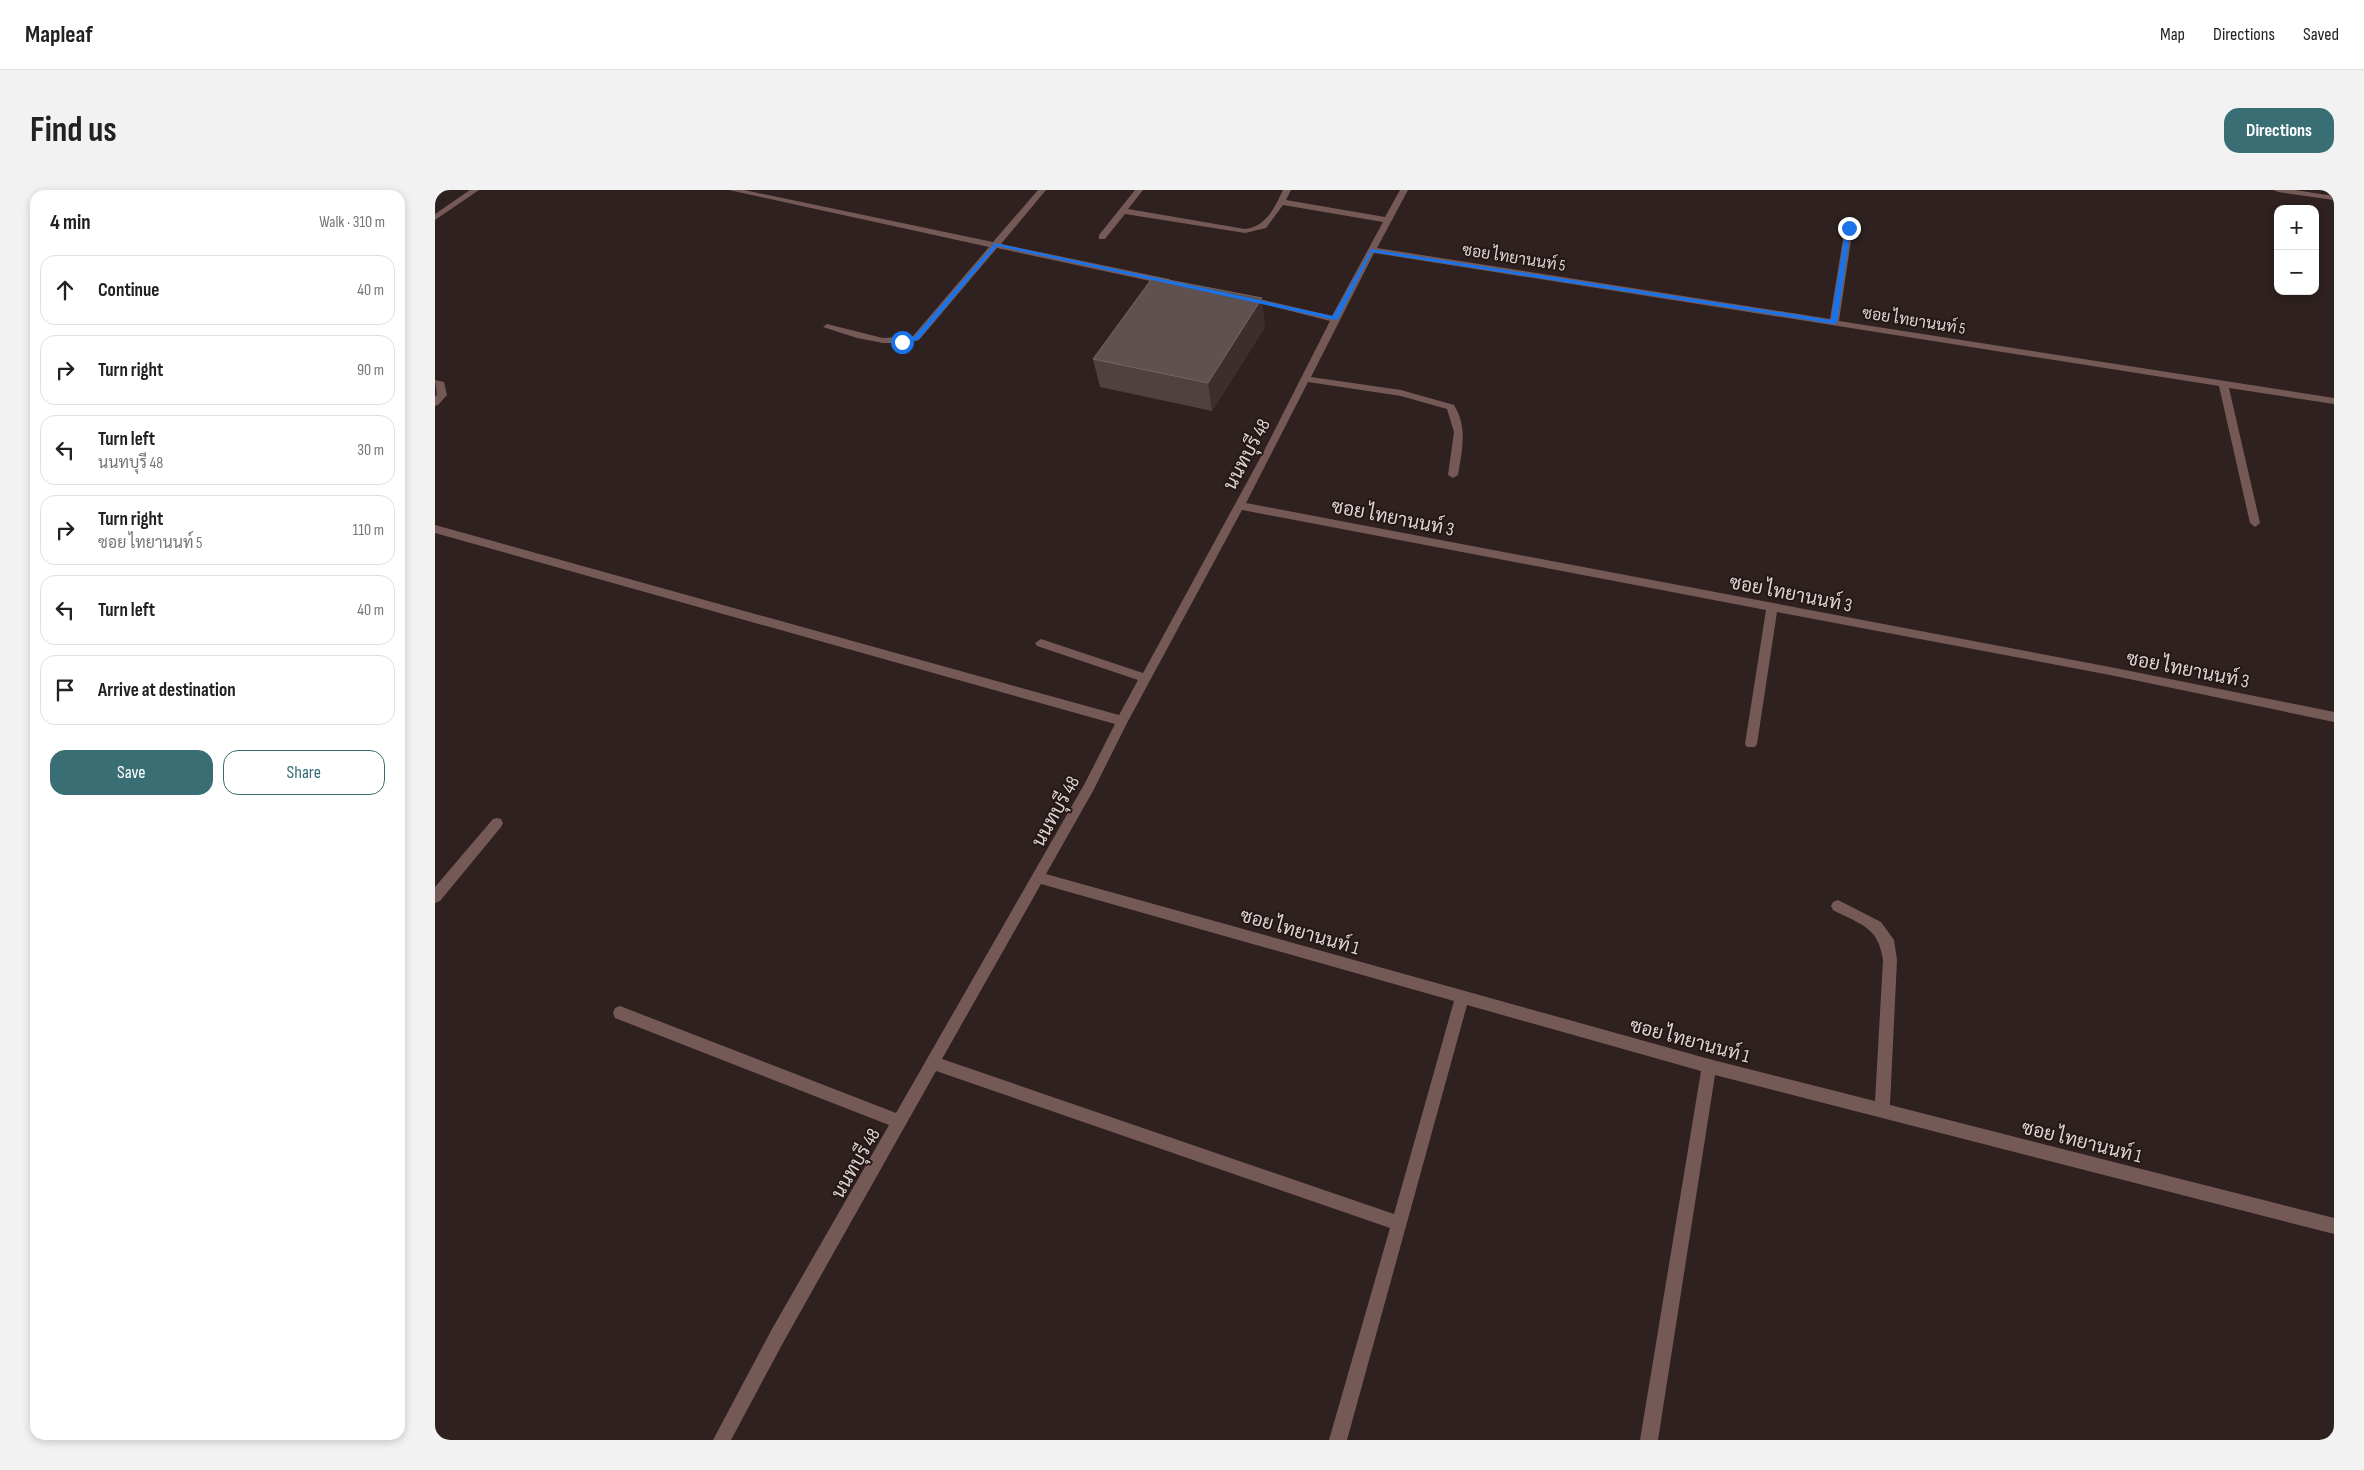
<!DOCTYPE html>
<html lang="en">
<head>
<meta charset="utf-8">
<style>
	:root { --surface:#fff; --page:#f2f2f2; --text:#222; --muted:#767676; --line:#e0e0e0; --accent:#386e74 }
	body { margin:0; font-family:"Sofia Sans Condensed",Sarabun,sans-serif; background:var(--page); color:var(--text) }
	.controls { position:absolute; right:15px; top:15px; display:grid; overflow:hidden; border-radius:10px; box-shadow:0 2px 8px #0003 }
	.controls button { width:45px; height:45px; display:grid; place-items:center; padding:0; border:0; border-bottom:1px solid var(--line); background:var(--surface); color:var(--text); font:25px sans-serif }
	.stop { position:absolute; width:15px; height:15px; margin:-11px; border:4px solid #1a73e8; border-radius:50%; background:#fff }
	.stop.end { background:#1a73e8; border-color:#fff; box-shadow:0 1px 5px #0008 }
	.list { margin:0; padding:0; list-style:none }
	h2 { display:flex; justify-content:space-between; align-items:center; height:65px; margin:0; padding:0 20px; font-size:21px }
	h2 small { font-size:16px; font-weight:400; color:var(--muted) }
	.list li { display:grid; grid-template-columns:32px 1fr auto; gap:15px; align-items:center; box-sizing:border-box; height:70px; margin:0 10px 10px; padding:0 10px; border:1px solid var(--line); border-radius:15px }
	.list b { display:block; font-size:19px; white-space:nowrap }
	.list p { margin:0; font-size:16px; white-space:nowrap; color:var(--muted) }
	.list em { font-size:16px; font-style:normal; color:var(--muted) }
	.actions { display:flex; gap:10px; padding:15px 20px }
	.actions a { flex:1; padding:11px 0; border:1px solid var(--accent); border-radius:15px; text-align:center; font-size:18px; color:var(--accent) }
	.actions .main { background:var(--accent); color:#fff }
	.icon { flex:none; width:28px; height:28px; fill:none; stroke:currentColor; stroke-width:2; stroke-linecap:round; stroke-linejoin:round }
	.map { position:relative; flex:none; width:1899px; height:1250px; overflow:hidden; border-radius:15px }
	header { display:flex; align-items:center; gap:30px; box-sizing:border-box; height:70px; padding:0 25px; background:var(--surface); border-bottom:1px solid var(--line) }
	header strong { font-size:24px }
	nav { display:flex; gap:28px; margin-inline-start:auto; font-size:18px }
	.intro { display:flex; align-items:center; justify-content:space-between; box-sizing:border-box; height:120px; padding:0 30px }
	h1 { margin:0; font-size:35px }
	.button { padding:12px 22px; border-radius:15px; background:var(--accent); color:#fff; font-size:18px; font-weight:700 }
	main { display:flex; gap:30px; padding:0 30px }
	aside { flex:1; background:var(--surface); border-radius:15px; box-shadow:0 2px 8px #0003 }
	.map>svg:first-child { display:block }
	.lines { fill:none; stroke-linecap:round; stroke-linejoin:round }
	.minor { fill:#755956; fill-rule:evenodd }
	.wall { fill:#4f413f }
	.shaded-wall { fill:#3b2e2c }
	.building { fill:#5e514f; stroke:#726664 }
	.route { fill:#1a73e8 }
	.labels { text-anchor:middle; stroke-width:4; stroke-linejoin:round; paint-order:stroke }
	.far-street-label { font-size:16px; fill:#ded5d3; stroke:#241817 }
	.street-label { font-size:19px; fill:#ded5d3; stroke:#241817 }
</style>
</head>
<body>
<header>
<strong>Mapleaf</strong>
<nav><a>Map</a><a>Directions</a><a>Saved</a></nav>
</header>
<div class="intro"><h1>Find us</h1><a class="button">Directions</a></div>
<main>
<aside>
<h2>4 min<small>Walk · 310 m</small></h2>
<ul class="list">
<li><svg class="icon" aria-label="ahead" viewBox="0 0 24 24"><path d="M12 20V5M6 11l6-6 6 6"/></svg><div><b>Continue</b></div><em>40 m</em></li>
<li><svg class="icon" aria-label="right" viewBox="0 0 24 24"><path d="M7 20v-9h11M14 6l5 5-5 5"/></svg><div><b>Turn right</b></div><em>90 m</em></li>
<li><svg class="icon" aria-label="left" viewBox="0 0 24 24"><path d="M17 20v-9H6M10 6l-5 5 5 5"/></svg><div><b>Turn left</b><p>นนทบุรี 48</p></div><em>30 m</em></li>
<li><svg class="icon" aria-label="right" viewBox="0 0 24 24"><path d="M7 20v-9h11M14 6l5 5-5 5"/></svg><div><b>Turn right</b><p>ซอย ไทยานนท์ 5</p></div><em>110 m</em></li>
<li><svg class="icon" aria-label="left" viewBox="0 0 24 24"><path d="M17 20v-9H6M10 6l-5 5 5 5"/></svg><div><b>Turn left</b></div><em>40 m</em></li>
<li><svg class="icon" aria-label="arrive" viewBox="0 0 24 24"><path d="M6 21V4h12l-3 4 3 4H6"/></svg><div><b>Arrive at destination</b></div></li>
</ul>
<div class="actions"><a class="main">Save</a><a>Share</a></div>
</aside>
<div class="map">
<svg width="1899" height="1250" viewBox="0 0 1899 1250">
	<rect width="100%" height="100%" fill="#2e2120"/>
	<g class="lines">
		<path class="minor" d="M35,0H44L0,30V24Z
			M294,0H309L558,52L603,0H611L566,54L734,89L738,92L734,95L562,58L484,150L470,153H448L422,148L388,137L392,134L448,148L478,146L554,57Z
			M700,0H708L693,19L810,39C831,37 840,17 848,0H856L851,10L950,27L965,0H973L942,58L1395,129L1410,37L1414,35L1418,37L1404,131L1899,208V214L1794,198L1825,333L1820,337L1815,333L1784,196L939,63L876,187L966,200L1019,215C1033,237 1027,261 1023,285L1018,288L1013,285L1019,242L1012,219L966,206L873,192L811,313L1675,477L1899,522V532L1675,485L1342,422L1322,554L1320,557H1312L1310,554L1331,420L807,320L692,533L658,601L611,684L1274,869L1440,911L1448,770C1443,736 1426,735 1398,720L1396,716L1398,712L1403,710L1446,732L1459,750L1462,770L1455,915L1899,1028V1044L1280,885L1223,1250H1205L1266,881L1032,815L912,1250H894L955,1038L501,881L349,1151L296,1250H278L337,1139L454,935L180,828L178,823L180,818L185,816L461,923L650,593L680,534L0,343V335L684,525L703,490L602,456L600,453L606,449L708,483L829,261L895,131L808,109L812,106L897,126L948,32L848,15L831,38L810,43L690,24L670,49H664V45ZM606,694L1019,811L959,1024L507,869Z
			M1839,0H1860L1899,6V10L1843,2Z
			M0,190L9,192L12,205L3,215L0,216V207L2,204Z
			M62,628L66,629L68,633L66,637L5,711L0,713V697L58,629Z"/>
	</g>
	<path class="wall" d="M830,137L777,221L665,197L658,169Z"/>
	<path class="shaded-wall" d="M827,108L830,137L777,221L773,193Z"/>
	<path class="building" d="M718,87L827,108L773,193L658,169Z"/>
	<path class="route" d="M1414,36L1416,38L1402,133L1399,134L937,62L903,129L900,130L562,56L483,150L467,154L464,152L479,147L560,53L898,126L936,59L1396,130L1411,38Z"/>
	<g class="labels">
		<g class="far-street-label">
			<text transform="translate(1079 67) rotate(9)" y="6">ซอย ไทยานนท์ 5</text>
			<text transform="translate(1479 130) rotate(9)" y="6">ซอย ไทยานนท์ 5</text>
		</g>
		<g class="street-label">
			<text transform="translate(811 264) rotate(-62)" y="7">นนทบุรี 48</text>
			<text transform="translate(958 327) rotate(11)" y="7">ซอย ไทยานนท์ 3</text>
			<text transform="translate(1356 403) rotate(11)" y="7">ซอย ไทยานนท์ 3</text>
			<text transform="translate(1753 479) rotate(11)" y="7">ซอย ไทยานนท์ 3</text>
			<text transform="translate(620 621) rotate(-61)" y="7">นนทบุรี 48</text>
			<text transform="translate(865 741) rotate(16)" y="7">ซอย ไทยานนท์ 1</text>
			<text transform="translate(1255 850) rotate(15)" y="7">ซอย ไทยานนท์ 1</text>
			<text transform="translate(1647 951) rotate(14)" y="7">ซอย ไทยานนท์ 1</text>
			<text transform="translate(420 973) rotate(-60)" y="7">นนทบุรี 48</text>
		</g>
	</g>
</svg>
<div class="controls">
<button>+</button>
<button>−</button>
</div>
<div class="stop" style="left:467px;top:152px"></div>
<div class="stop end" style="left:1414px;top:38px"></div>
</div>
</main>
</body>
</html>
